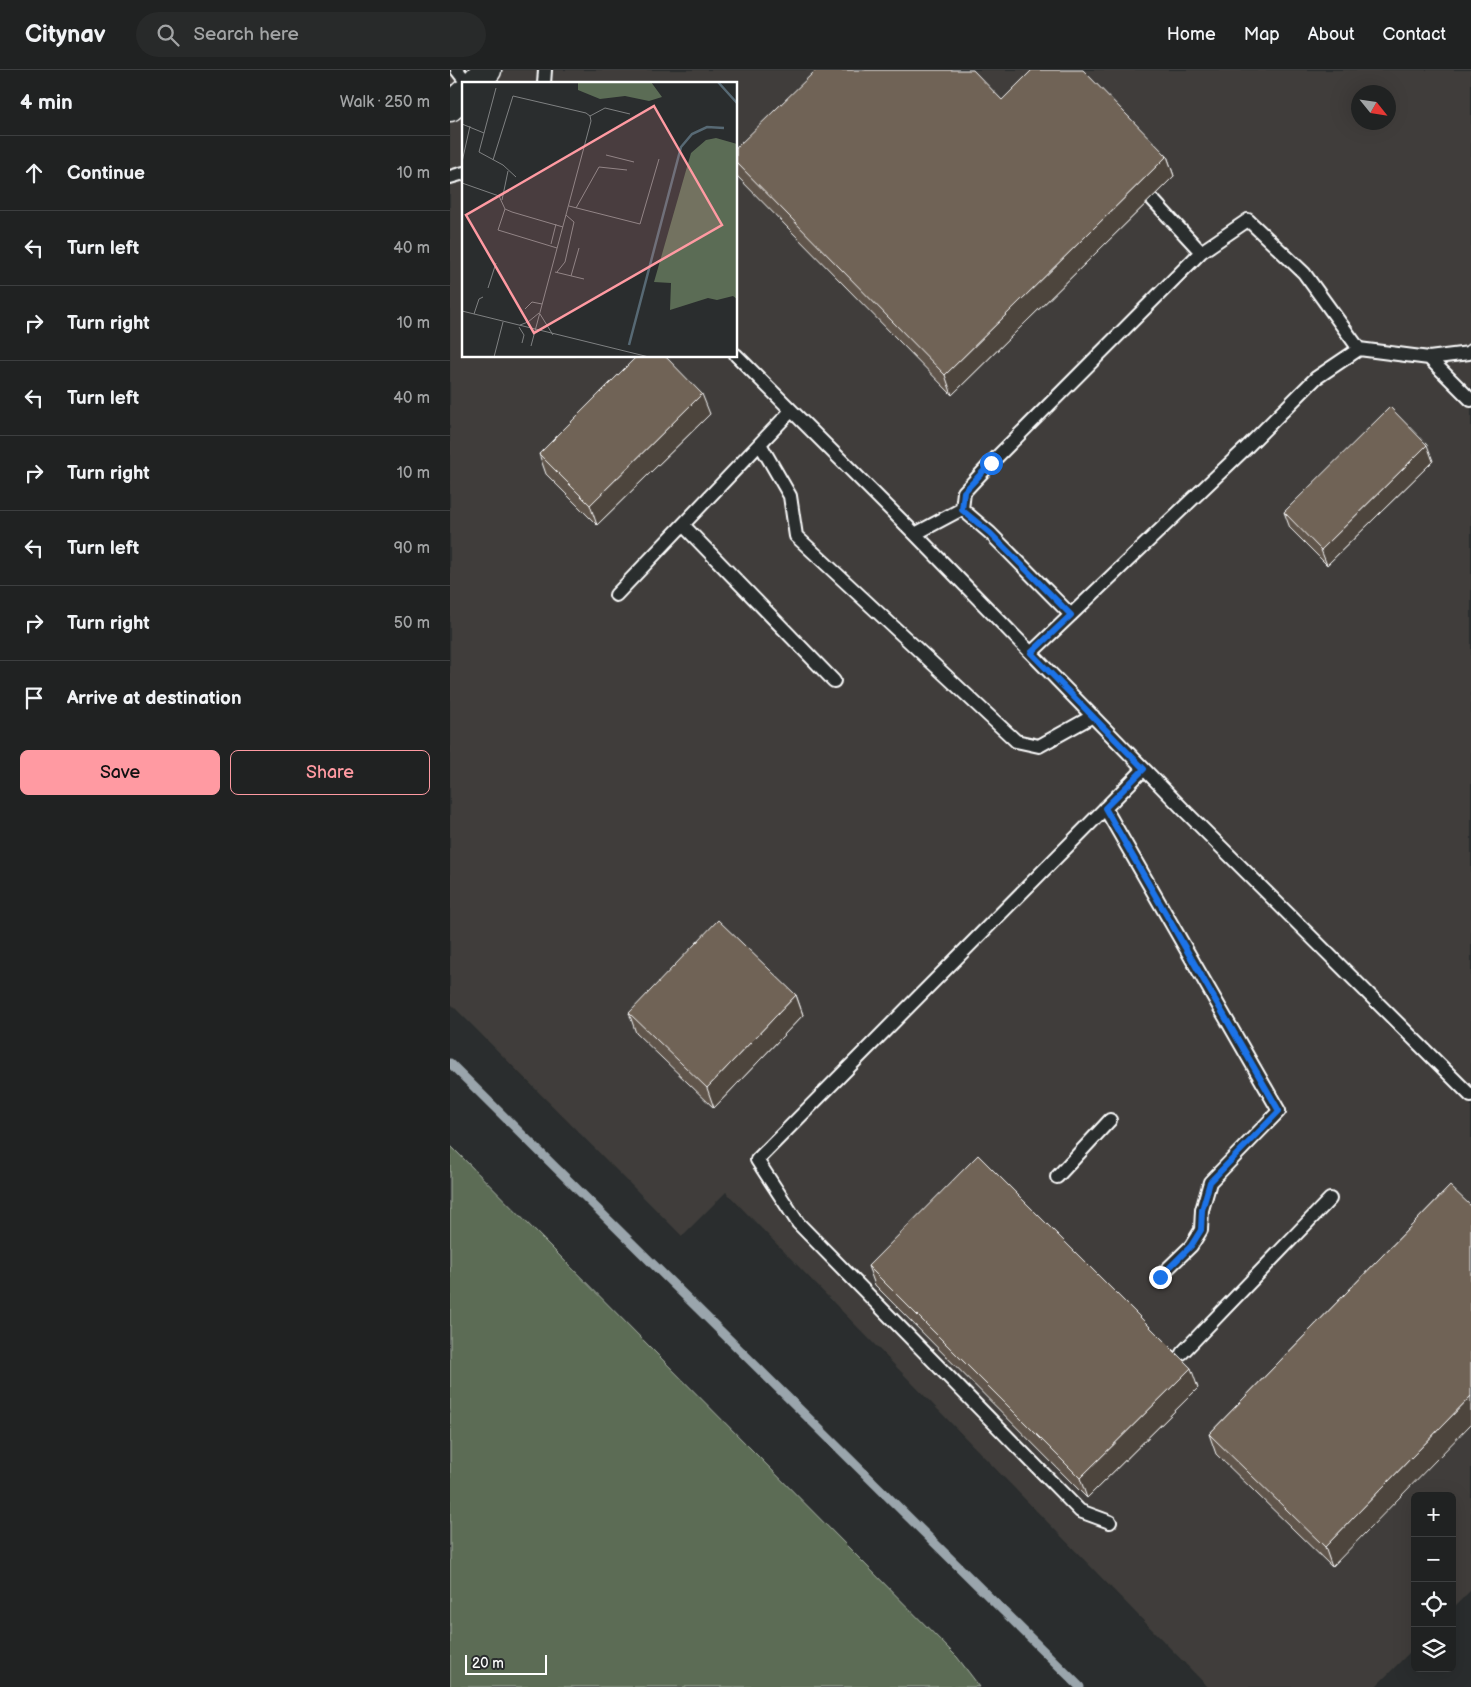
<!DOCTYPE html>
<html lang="en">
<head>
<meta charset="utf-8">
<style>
	:root { --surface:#202222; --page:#282a2a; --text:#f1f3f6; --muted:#a2a4a5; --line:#3d3f40; --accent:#ff9aa2 }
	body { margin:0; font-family:"Balsamiq Sans",sans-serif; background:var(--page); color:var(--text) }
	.controls { position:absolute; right:15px; bottom:15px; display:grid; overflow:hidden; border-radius:8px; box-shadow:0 5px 20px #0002 }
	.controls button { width:45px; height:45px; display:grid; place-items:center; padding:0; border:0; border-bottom:1px solid var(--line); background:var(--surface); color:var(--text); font:25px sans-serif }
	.compass { position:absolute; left:901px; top:15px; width:45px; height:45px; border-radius:50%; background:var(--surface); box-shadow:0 5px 20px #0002; rotate:120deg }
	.scale { position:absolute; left:15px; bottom:12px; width:82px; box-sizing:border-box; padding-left:5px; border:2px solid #fff; border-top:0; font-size:14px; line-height:18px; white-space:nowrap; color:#fff; -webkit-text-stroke:4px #2a2d2e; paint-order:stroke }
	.stop { position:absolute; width:15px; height:15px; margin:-11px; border:4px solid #1a73e8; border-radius:50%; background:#fff }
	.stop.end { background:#1a73e8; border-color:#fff; box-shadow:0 1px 5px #0008 }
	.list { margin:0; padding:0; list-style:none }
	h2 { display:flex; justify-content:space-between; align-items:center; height:65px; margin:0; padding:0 20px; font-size:21px }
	h2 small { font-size:16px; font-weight:400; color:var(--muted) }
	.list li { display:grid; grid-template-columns:32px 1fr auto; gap:15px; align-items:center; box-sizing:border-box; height:75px; padding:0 20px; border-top:1px solid var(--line) }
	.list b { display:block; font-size:19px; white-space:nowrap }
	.list em { font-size:16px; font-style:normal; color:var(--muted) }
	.actions { display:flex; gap:10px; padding:15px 20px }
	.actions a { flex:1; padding:11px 0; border:1px solid var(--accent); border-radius:8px; text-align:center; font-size:18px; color:var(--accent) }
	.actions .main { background:var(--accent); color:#111 }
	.icon { flex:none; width:28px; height:28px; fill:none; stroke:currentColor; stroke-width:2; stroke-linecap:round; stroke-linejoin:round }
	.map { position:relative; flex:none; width:1021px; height:1617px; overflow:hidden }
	header { display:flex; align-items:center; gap:30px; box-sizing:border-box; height:70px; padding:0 25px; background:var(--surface); border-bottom:1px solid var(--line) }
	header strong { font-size:24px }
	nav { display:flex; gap:28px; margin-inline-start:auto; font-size:18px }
	.search { width:350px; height:45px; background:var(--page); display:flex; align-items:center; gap:12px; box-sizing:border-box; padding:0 18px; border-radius:28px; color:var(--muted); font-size:19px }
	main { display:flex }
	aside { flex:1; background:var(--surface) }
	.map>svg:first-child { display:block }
	.built { fill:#3f3d3a; fill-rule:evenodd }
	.green { fill:#5b6c55; stroke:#adb6aa }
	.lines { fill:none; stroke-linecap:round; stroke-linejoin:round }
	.stream { stroke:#9aa5ac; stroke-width:9 }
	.service-casing { stroke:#fff; stroke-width:16 }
	.tertiary-casing { stroke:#fff; stroke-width:31 }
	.service { stroke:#2a2d2e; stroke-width:12 }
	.tertiary { stroke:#2a2d2e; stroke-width:28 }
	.wall { fill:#60554b; stroke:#fff }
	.shaded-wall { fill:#4e453d; stroke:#fff }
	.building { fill:#706357; stroke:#fff }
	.route { stroke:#1a73e8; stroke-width:6 }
	.inset-river { fill:none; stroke:#576974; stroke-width:2.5 }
	.inset-road { fill:none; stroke:#7f8182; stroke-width:1 }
	.view { fill:#ff9aa2; fill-opacity:0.15; stroke:#ff9aa2; stroke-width:2.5 }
	.inset-edge { fill:none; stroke:#fff; stroke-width:2.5 }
</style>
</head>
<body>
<header>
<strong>Citynav</strong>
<div class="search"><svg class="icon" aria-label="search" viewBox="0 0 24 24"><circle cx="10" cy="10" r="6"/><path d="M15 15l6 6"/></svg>Search here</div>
<nav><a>Home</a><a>Map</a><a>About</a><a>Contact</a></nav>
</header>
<main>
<aside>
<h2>4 min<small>Walk · 250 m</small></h2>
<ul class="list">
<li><svg class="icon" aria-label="ahead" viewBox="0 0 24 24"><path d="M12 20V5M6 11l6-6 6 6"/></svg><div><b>Continue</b></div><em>10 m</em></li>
<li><svg class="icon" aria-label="left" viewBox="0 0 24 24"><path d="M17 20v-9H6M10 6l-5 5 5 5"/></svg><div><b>Turn left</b></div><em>40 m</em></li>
<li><svg class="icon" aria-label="right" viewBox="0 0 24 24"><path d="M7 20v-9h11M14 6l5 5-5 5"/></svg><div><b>Turn right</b></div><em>10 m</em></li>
<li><svg class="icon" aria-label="left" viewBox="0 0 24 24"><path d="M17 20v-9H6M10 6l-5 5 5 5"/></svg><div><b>Turn left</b></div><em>40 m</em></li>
<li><svg class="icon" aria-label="right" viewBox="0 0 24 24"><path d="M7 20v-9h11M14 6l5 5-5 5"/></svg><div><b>Turn right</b></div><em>10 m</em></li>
<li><svg class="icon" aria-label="left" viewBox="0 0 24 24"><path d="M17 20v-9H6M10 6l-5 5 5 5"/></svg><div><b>Turn left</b></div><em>90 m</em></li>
<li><svg class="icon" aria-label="right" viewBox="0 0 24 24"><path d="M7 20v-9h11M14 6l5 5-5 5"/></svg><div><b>Turn right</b></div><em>50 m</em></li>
<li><svg class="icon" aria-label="arrive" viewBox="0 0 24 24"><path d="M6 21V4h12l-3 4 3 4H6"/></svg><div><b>Arrive at destination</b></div></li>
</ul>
<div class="actions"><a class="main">Save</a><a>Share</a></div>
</aside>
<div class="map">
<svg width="1021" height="1617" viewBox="0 0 1021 1617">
	<rect width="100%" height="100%" fill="#2a2d2e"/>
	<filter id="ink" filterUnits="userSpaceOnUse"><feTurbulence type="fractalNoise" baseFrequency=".02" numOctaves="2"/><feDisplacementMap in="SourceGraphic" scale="10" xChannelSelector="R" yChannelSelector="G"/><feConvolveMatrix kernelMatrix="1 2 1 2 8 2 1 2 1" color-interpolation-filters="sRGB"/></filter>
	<g filter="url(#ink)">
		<path class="built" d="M0,0H1021V1520L1002,1539V1426H965V1577L925,1617H758L276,1122L232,1166L0,933ZM14,14H286V286H14ZM908,22H938V52H908Z"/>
		<path class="green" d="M0,1075L507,1587L530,1617H0Z"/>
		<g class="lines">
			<path class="stream" d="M0,993L630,1617"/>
			<defs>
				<path id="service" d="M7,0L18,14
					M94,14L95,0
					M0,107L14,103
					M702,129L751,182
					M286,285L465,464L735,741L1021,1026
					M979,288L1021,330
					M310,374L340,426L346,466L566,671L589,676L643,646
					M512,439L514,422L541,393L751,182L798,150L854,203L909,279
					M512,439L540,463L621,545
					M233,455L384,611
					M465,464L512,439
					M166,525L341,341
					M581,583L797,377L866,308L909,279L979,288L1019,283L1021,281
					M655,738L829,1041L760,1112L752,1140L751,1160L741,1176L709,1207
					M607,1107L660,1050
					M732,1283L880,1129
					M660,1452L630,1441L348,1153L307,1090L694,699"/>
				<path id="tertiary" d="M24,14L37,0
					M0,37L14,24"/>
			</defs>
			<use href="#service" class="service-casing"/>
			<use href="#tertiary" class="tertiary-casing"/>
			<use href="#service" class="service"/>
			<use href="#tertiary" class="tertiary"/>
		</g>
		<path class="wall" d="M552,30L717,86L724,106L502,325L286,105V78Z
			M260,344L147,455L96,404L89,384Z
			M983,391L877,495L840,458L834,442Z
			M346,925L353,945L264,1038L186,963L179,943Z
			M1000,1116L882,1497L766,1384L759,1364Z
			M418,1196L748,1318L637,1428L425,1215Z"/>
		<path class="shaded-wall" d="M717,86L724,106L502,325L495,305Z
			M252,324L260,344L147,455L140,435Z
			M977,375L983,391L877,495L871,480Z
			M346,925L353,945L264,1038L257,1018Z
			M741,1298L748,1318L637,1428L630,1408Z
			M1021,1326V1354L882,1497L875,1477Z"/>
		<path class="building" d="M366,0H523L552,30L582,0H633L717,86L495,305L286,92V78Z
			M187,286H215L252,324L140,435L89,384Z
			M940,337L977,375L871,480L834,442Z
			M268,850L346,925L257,1018L179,943Z
			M528,1085L741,1298L630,1408L418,1196Z
			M1000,1116L1021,1136V1326L875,1477L759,1364Z"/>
	</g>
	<g class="lines" filter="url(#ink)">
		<path class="route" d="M541,393L514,422L512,440L540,463L621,545L581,583L694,699L655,738L829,1041L760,1112L752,1140L751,1160L741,1176L710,1207"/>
	</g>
	<g transform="translate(12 12)">
		<rect width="275" height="275" fill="#2a2d2e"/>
		<path d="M116,0H189L200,15L187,19L163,14L138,17L116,8ZM254,56L275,62V217L271,214L255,218L246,216L208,228L209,201L192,200L229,71L244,58Z" fill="#5b6c55"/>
		<path class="inset-river" d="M256,0L275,21M167,263L219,65L230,52L245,45L262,46"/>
		<path class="inset-road" d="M34,6L17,70L41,83L54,95M128,34L143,26L168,32M0,42L22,51M144,73L172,80M31,78L51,14L124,31L128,34L129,39L69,264M0,80L8,44M0,101L37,114L43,127L50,130L101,145M40,118L46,89M107,124L178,142L197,77M114,126L137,85L165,88M43,127L36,148L95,166M89,162L94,142M93,190L122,197M95,190L103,180L112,140L104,133M109,194L117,166M26,206L34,181M63,227L70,220L80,222M0,229L187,275M12,232L17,217L21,215M78,232L91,253M58,243L66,240L77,231M57,245L62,253L60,261M32,275L41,240"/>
		<path class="view" d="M192,24L260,143L72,251L4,133Z"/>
		<rect width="275" height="275" class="inset-edge"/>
	</g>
</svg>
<div class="controls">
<button>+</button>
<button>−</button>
<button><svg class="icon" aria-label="locate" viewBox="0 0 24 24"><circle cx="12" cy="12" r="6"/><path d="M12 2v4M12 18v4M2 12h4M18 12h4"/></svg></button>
<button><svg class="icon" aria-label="layers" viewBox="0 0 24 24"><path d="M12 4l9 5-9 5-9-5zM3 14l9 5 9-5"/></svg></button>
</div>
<svg class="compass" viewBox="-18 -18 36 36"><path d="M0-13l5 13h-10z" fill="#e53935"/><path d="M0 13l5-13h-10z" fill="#a2a4a5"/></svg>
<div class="scale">20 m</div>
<div class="stop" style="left:541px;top:393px"></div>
<div class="stop end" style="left:710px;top:1207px"></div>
</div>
</main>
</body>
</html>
